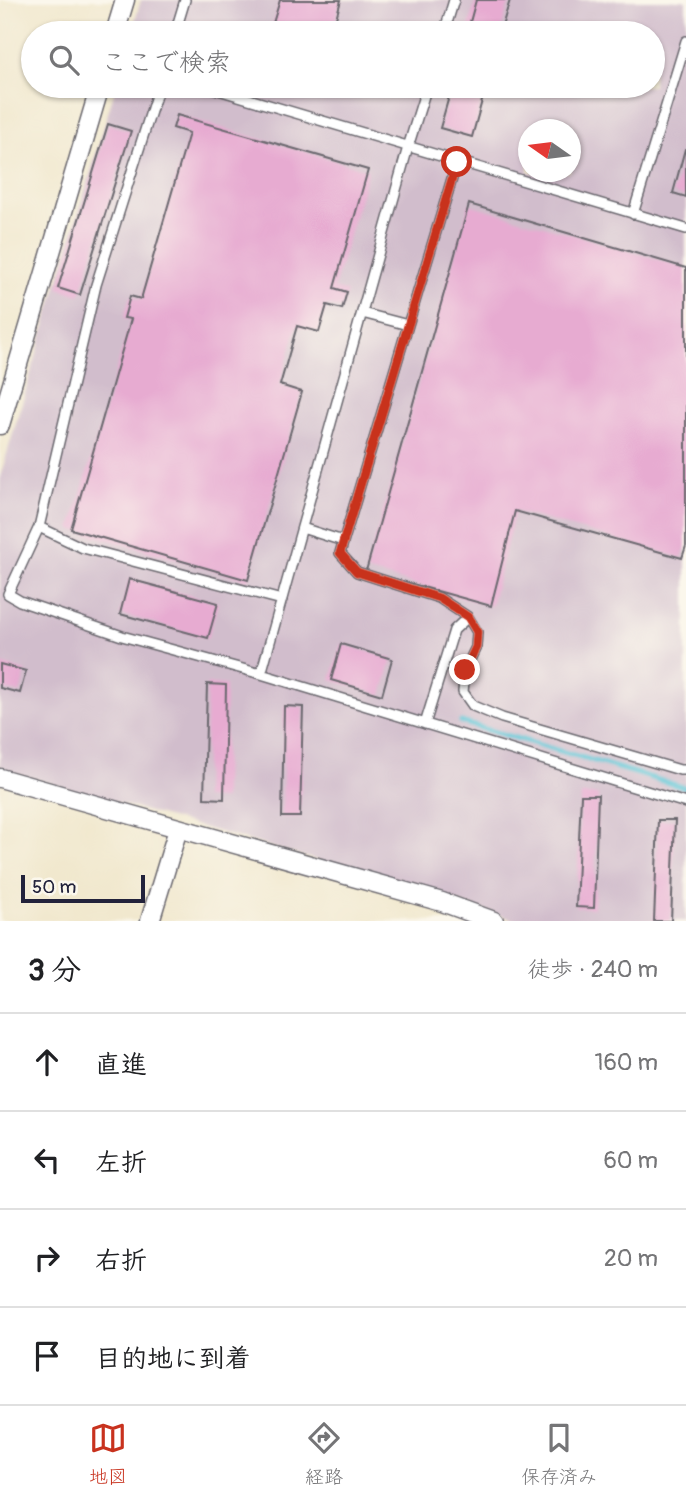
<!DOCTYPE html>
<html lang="ja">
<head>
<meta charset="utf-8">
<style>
	:root { --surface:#fff; --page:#f6f6f6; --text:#202124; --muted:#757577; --line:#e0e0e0; --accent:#c8321e }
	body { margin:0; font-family:Pangolin,"Klee One",sans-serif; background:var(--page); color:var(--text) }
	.compass { position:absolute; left:518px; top:119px; width:63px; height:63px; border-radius:50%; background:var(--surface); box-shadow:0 2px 5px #0004; rotate:284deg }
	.scale { position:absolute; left:21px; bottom:18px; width:124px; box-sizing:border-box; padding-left:7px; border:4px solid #22223b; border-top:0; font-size:19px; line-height:24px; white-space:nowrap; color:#22223b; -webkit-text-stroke:5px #fbf7ec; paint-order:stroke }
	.stop { position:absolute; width:21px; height:21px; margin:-16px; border:5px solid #c8321e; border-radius:50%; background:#fff }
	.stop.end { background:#c8321e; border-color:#fff; box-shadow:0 2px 7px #0008 }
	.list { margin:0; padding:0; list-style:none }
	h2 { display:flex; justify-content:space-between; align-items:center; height:91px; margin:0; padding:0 28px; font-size:30px }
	h2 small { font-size:23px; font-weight:400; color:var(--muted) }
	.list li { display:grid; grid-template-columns:46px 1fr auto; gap:21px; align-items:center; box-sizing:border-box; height:98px; padding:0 28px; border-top:2px solid var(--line) }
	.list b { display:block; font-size:26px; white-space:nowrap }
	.list em { font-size:23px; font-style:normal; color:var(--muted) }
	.icon { flex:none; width:38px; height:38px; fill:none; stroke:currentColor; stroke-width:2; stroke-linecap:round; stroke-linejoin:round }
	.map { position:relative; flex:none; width:686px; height:921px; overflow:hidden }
	.search { position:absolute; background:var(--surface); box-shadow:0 2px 5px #0004; left:21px; right:21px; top:21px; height:77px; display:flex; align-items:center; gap:18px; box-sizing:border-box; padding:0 24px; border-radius:38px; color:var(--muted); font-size:26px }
	.sheet { height:483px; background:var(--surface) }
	nav { display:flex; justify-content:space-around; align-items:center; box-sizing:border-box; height:98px; border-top:2px solid var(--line); background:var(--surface); font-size:19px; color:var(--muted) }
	nav a { display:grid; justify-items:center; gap:4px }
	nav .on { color:var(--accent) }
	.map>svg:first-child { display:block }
	.industrial { fill:#d1bdcc; fill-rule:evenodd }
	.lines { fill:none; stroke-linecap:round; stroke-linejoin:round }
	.stream { stroke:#5bc4d7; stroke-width:5 }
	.building { fill:#e7abd1 }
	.lane-casing { stroke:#6a676e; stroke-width:12 }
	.street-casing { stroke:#6a676e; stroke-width:21 }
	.lane { stroke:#fff; stroke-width:9 }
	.street { stroke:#fff; stroke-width:18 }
	.route { stroke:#c8321e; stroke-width:9 }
</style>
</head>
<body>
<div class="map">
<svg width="686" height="921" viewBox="0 0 686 921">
	<rect width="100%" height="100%" fill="#fbf7ec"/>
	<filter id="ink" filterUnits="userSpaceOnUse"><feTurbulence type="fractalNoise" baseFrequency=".0143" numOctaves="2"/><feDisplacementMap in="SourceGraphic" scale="14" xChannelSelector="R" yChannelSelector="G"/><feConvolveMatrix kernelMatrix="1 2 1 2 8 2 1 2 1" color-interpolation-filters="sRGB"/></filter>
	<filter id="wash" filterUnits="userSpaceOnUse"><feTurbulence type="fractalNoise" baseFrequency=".00686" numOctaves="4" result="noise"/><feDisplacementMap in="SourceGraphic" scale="28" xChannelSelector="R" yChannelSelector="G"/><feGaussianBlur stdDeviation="1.57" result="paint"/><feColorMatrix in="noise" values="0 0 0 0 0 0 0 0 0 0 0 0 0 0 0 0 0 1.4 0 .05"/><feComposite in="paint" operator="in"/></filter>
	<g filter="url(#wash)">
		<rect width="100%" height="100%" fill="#f1e8ce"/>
		<path class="industrial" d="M141,0H686V921H518L392,882L0,769V477L116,86H653V33H131ZM528,130H570V172H528Z"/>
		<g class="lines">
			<path class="stream" d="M461,722L686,788"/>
		</g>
		<g id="blocks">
			<path class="building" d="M280,0H341L332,33H270Z
				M476,0H510L500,33H467Z
				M452,86H486L472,137L440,128Z
				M177,115L368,170L334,288L347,292L342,309L327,305L319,332L297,326L280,385L302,392L248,580L71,529L131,319L124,318L130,296L141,299L189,133L173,128Z
				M108,124L131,131L80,295L58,288Z
				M685,149H686V197L673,193Z
				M469,204L686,268V546L682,558L515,511L491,606L366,571Z
				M129,579L218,603L208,638L120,614Z
				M341,644L392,659L382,695L331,680Z
				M0,664L26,671L20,693L0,688Z
				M207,684L226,685L224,799L204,798Z
				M284,706L303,707L300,817H282Z
				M581,795H598L594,908L576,907Z
				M658,820H675L671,921H654Z"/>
		</g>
	</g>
	<g filter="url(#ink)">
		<use href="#blocks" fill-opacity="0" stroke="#6a676e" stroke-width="2"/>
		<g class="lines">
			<defs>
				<path id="lane" d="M175,33L185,0
					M444,33L454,0
					M159,86L96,285L39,527L8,594L20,601L122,636L261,674L686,803
					M205,86L686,229
					M633,214L686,41
					M362,313L408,325L340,553L357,572L439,598L468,617
					M408,325L457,162
					M39,527L83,548L282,600
					M302,528L343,541
					M261,674L408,147L427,86
					M425,724L454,630L468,617L477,632L476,647L465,670L463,692L473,706L502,718L680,770H686"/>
				<path id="street" d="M115,33L125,0
					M0,425L100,86
					M0,778L442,902L494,921
					M150,921L178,829"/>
			</defs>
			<use href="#lane" class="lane-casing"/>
			<use href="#street" class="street-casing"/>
			<use href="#lane" class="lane"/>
			<use href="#street" class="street"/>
		</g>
	</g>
	<g class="lines" filter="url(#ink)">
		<path class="route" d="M457,162L340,553L357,572L439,598L468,617L477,632L476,647L465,670"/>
	</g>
</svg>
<svg class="compass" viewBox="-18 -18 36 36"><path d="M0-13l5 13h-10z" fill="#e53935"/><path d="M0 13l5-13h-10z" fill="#757577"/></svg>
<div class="scale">50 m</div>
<div class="stop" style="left:457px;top:162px"></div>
<div class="stop end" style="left:465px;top:670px"></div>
<div class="search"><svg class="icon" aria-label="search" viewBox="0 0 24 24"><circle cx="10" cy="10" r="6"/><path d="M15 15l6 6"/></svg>ここで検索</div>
</div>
<section class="sheet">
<h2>3 分<small>徒歩 · 240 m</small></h2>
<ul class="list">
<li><svg class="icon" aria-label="ahead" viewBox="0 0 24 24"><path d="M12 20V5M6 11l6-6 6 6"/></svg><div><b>直進</b></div><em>160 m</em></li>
<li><svg class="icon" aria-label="left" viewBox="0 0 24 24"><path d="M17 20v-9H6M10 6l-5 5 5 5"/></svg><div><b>左折</b></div><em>60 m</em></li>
<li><svg class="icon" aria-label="right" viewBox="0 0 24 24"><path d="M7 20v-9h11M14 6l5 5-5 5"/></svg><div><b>右折</b></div><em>20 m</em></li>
<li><svg class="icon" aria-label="arrive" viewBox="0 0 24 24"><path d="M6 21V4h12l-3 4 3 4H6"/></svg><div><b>目的地に到着</b></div></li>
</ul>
</section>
<nav>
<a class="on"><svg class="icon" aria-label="map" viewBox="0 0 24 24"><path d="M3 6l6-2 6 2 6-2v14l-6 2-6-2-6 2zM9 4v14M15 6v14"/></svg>地図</a>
<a><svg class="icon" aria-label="directions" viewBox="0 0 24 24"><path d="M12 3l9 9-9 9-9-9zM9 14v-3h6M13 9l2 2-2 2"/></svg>経路</a>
<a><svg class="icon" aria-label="saved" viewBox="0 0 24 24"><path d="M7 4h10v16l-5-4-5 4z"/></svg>保存済み</a>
</nav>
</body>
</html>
